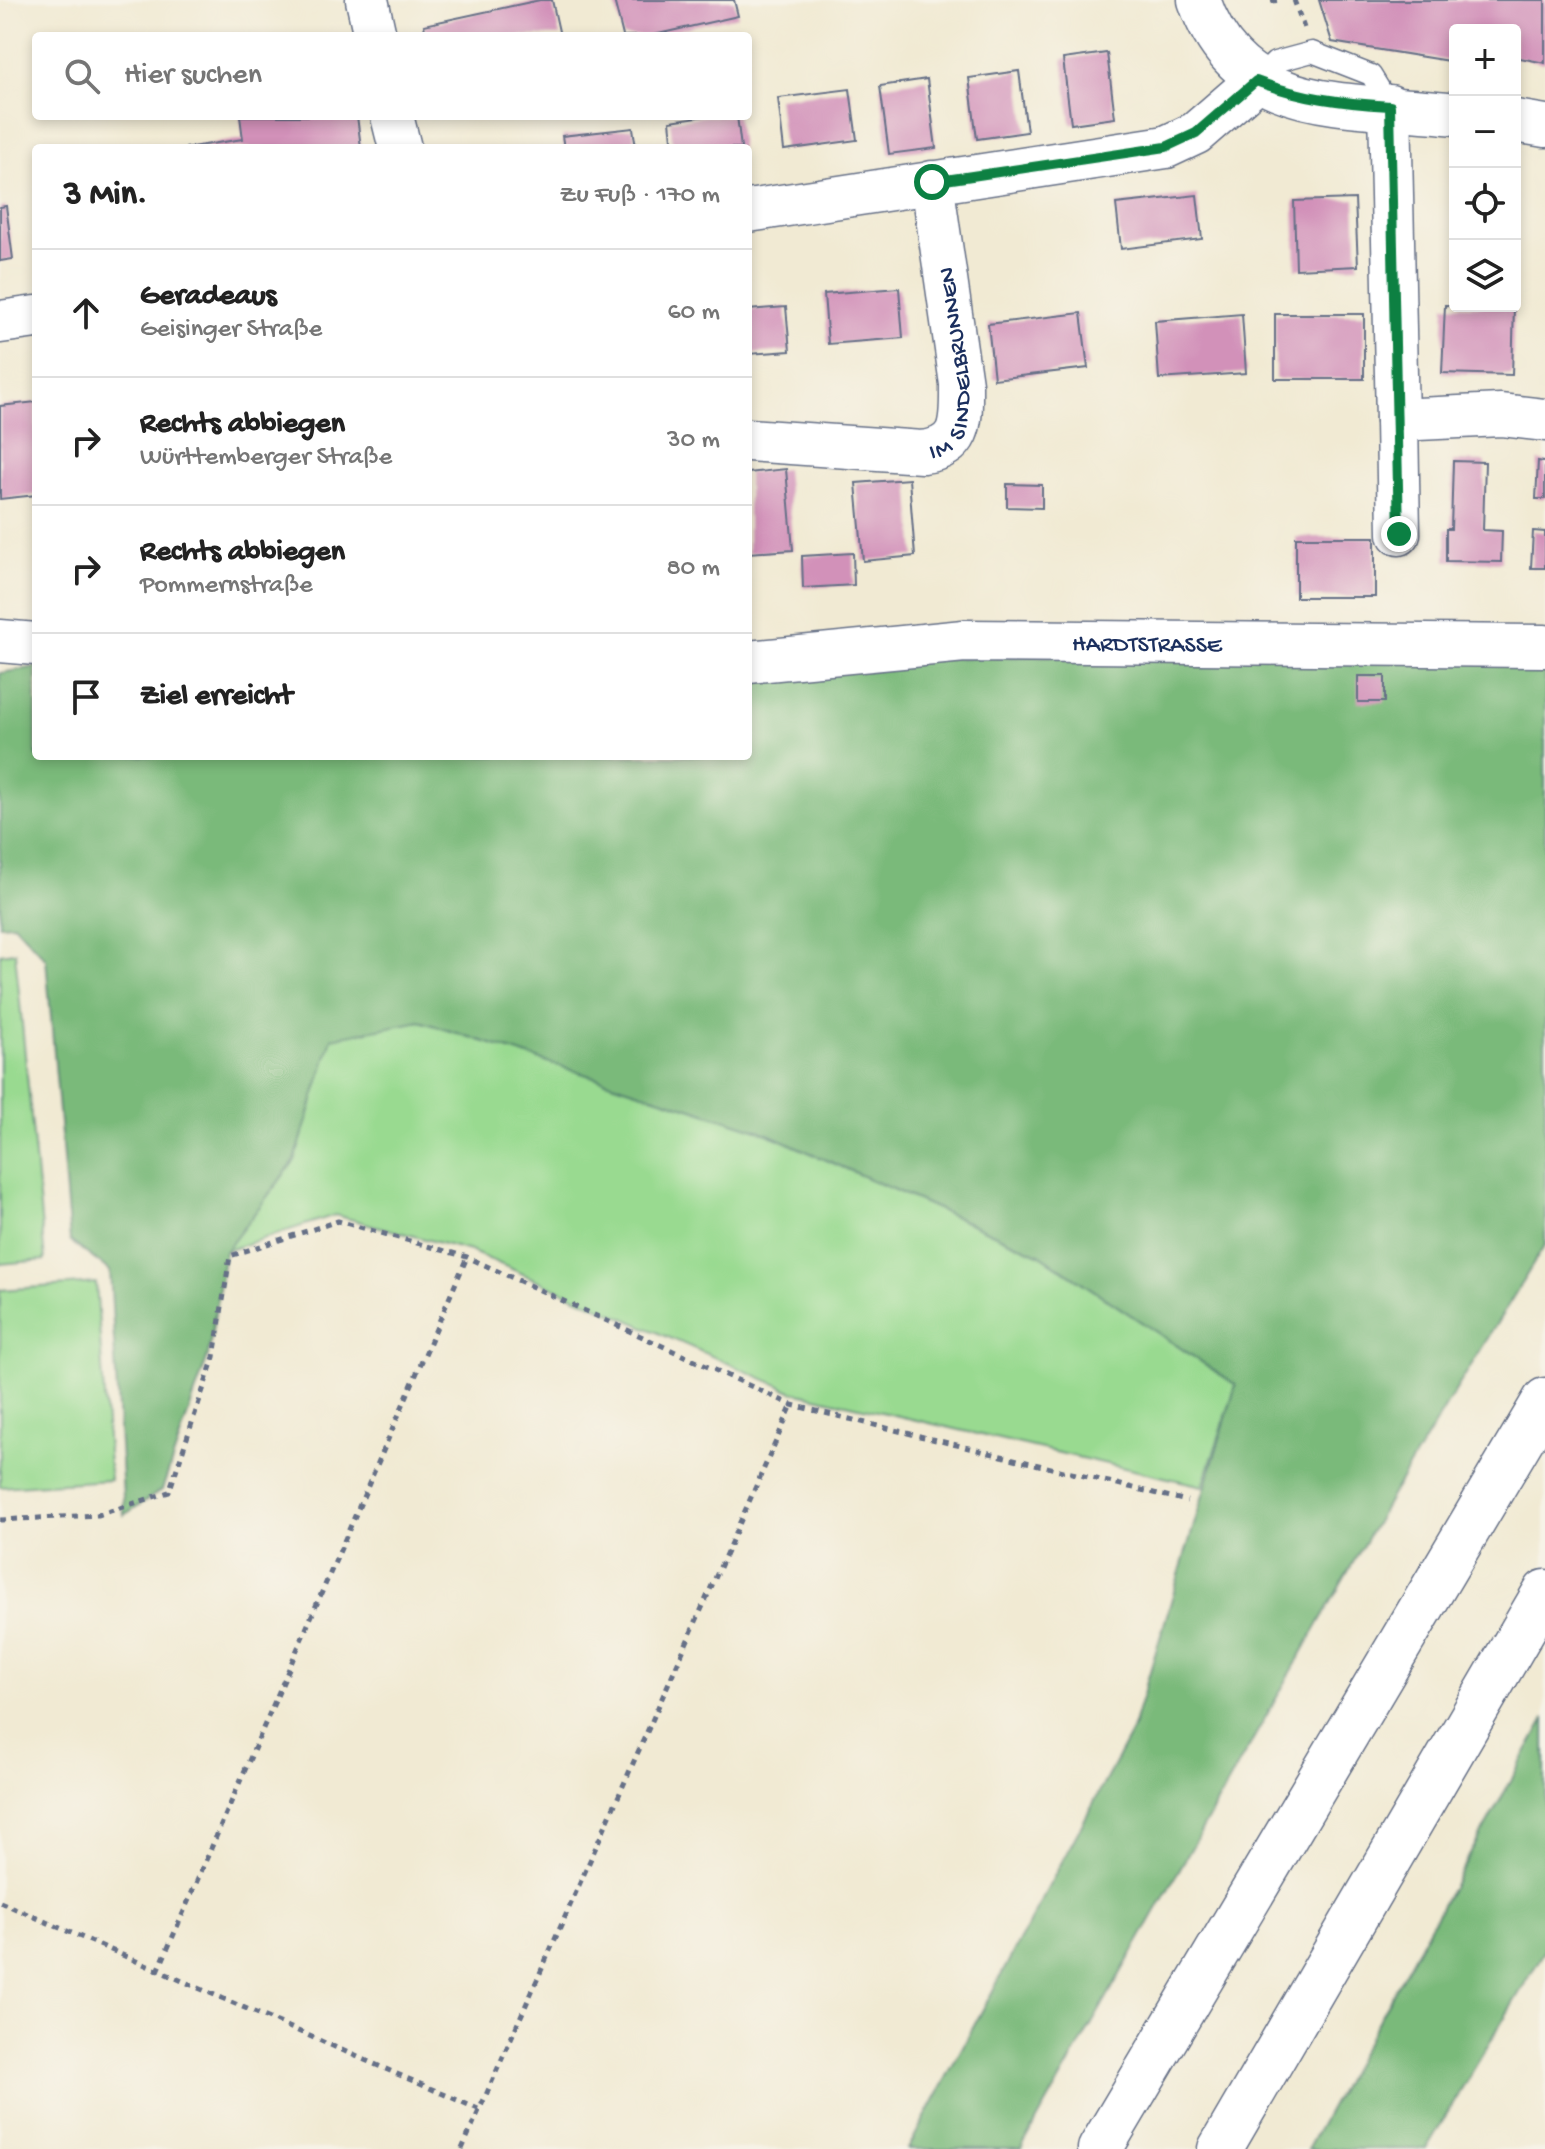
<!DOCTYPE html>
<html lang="de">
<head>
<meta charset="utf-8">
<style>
	:root { --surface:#fff; --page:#f2f2f2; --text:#222; --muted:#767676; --line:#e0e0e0 }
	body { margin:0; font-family:"Gochi Hand",sans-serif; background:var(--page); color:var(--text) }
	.controls { position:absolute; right:24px; top:24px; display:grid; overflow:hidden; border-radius:8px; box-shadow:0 4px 12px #0003 }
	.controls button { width:72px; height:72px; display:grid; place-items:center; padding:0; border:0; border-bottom:2px solid var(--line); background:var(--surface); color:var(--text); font:40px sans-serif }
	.stop { position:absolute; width:24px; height:24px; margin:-18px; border:6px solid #0b8043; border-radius:50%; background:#fff }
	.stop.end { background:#0b8043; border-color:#fff; box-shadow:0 2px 8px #0008 }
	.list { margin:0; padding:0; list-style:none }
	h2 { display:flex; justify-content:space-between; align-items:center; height:104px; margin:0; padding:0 32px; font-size:34px }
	h2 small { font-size:26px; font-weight:400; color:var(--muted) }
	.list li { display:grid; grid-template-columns:52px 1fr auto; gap:24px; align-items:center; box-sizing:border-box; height:128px; padding:0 32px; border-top:2px solid var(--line) }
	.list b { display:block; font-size:30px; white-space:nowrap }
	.list p { margin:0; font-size:26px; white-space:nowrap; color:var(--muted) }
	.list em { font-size:26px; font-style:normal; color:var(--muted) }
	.icon { flex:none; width:44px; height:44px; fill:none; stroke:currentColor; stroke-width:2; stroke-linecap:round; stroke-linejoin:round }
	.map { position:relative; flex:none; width:1545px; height:2149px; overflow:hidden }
	.search { position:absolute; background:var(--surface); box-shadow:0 4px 12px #0003; left:32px; top:32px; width:720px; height:88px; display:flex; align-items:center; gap:20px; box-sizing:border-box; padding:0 28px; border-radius:8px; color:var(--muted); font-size:30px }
	.panel { position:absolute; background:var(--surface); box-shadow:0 4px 12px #0003; left:32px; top:144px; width:720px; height:616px; border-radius:8px }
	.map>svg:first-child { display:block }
	.green { fill:#99da90; stroke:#5a8477; stroke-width:2 }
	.forest { fill:#7aba7a; stroke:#4a746c; stroke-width:2 }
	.building { fill:#d291b9 }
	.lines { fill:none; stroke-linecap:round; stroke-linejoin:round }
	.service-casing { stroke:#667087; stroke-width:23 }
	.minor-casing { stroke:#667087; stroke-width:45 }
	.motorway-casing { stroke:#667087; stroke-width:47 }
	.path { stroke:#667087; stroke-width:5; stroke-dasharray:6 6; stroke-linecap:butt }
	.service { stroke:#fff; stroke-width:20 }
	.minor { stroke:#fff; stroke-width:42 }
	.motorway { stroke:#fff; stroke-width:44 }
	.route { stroke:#0b8043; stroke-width:10 }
	.labels { text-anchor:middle; stroke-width:7; stroke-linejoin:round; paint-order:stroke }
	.street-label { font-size:24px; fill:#1b2f5e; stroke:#f7f3e8 }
</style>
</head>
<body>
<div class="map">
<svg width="1545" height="2149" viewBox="0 0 1545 2149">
	<rect width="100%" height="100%" fill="#f7f3e8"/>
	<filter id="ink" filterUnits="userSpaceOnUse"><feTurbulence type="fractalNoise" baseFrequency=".0125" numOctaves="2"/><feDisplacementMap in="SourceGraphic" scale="16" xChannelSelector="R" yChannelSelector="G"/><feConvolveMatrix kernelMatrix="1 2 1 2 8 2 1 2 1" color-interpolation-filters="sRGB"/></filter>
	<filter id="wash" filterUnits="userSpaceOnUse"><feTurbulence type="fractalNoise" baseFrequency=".006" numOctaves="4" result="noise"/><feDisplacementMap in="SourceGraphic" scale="32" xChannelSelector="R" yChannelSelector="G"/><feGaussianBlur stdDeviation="1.8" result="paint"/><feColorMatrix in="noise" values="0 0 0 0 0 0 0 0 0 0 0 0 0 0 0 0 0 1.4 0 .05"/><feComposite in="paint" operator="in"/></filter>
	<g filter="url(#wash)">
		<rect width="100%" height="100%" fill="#f1ead3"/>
		<path class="green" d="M15,952L45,1260L0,1264V954Z
			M420,1021L761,1131L1039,1254L1236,1385L1203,1486L794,1392L470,1251L335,1215L225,1251L295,1160L332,1037Z
			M96,1283L110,1480L0,1487V1290Z"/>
		<path class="forest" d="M1545,646V1245L1392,1494L1021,2149H908L1132,1731L1236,1385L1039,1254L761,1131L420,1021L332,1038L295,1160L225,1252L208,1356L162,1490L124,1515L110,1271L70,1241L46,959L14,924L0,925V673L36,667V756H748V662Z
			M1545,1719V1950L1426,2149H1307Z"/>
		<g id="blocks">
			<path class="building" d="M540,0H552L560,36H426L424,25Z
				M614,0H734L738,16L649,36H623Z
				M1319,0H1545V63L1515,57V30H1455V62L1332,42Z
				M1107,53L1115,118L1071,124L1063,59Z
				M1019,71L1027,132L977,139L969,78Z
				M927,79L936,148L889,154L880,86Z
				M850,89L857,140L784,150L778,98Z
				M240,116H357L361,148H185L243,139Z
				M705,116H737L741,148H673L670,121Z
				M633,128L636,148H564L562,136Z
				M1197,195L1202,239L1121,249L1116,204Z
				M1355,199L1358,266L1296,269L1294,201Z
				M6,206L13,259L0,261V207Z
				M899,288L903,338L828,344L824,294Z
				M1445,305L1514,306L1512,375L1442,373Z
				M786,307L790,351L748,354V310Z
				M1081,313L1088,368L994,379L988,324Z
				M1242,314L1246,373L1159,379L1155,321Z
				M1275,314H1364V379H1275Z
				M36,402V495L0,499V406Z
				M1453,461L1485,462L1483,530L1502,531L1501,562L1446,561V529H1451Z
				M1538,461L1545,462V499H1536Z
				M786,469L793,550L748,553V473Z
				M909,479L915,556L863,561L856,483Z
				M1007,484L1042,485V508L1007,507Z
				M1533,531L1545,532V568H1531Z
				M1296,537H1375V597H1296Z
				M853,553L854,585L803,588L802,556Z
				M1358,676H1385V702H1358Z"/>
		</g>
	</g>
	<g filter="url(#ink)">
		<use href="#blocks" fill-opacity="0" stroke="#667087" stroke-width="2"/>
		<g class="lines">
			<defs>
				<path id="service" d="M1256,81L1275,62L1312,52L1371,75L1390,106"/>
				<g id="minor">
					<path d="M367,0L375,36"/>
					<path d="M1199,0C1240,120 1351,101 1455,114"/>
					<path d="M1390,106L1397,420L1501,415L1545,420"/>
					<path d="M392,116L400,148"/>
					<path d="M1515,121L1545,126"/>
					<path d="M748,211L1166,147L1196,133L1256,81"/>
					<path d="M0,322L36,317"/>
					<path d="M1397,420L1399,534"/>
					<path id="s1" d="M748,440L922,452C964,448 961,420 961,384L932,182"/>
					<path d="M0,641L36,644"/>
					<path id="s2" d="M748,662L964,641L1545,646"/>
				</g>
				<path id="motorway" d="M1100,2149L1545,1400
					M1220,2149L1545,1592"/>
			</defs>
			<use href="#service" class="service-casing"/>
			<use href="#minor" class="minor-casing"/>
			<use href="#motorway" class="motorway-casing"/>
			<path class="path" d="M1294,0L1304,28
				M1271,1L1282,0
				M0,1520L98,1515L169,1492L214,1357L230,1256L338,1221L467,1257L792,1405L1187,1501
				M0,1902L478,2109
				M158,1971L467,1257
				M462,2149L792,1405"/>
			<use href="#service" class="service"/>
			<use href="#minor" class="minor"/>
			<use href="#motorway" class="motorway"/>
		</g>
	</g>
	<g class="lines" filter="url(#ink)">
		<path class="route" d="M932,182L1166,147L1196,133L1256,81C1301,98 1342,103 1390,106L1399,534"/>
	</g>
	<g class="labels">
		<g class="street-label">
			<text dy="8" stroke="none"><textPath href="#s1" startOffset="282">IM SINDELBRUNNEN</textPath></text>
			<text dy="8" stroke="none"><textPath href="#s2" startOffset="400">HARDTSTRASSE</textPath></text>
		</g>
	</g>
</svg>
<div class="controls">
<button>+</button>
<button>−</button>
<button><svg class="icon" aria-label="locate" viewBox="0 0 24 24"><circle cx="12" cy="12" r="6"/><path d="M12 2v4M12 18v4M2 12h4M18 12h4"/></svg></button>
<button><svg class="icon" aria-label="layers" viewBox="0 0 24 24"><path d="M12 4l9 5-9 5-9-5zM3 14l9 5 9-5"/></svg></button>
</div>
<div class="stop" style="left:932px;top:182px"></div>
<div class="stop end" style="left:1399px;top:534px"></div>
<div class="search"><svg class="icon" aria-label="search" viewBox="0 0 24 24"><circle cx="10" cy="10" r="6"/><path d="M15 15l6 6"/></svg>Hier suchen</div>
<section class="panel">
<h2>3 Min.<small>Zu Fuß · 170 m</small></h2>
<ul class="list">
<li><svg class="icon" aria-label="ahead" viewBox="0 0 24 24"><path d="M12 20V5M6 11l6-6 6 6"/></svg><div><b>Geradeaus</b><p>Geisinger Straße</p></div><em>60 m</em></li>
<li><svg class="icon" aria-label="right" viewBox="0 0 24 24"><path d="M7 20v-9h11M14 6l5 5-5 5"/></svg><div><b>Rechts abbiegen</b><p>Württemberger Straße</p></div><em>30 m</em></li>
<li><svg class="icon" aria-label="right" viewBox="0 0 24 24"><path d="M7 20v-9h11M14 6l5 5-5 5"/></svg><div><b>Rechts abbiegen</b><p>Pommernstraße</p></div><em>80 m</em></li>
<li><svg class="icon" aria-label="arrive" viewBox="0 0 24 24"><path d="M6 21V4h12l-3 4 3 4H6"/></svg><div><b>Ziel erreicht</b></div></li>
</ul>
</section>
</div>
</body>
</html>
